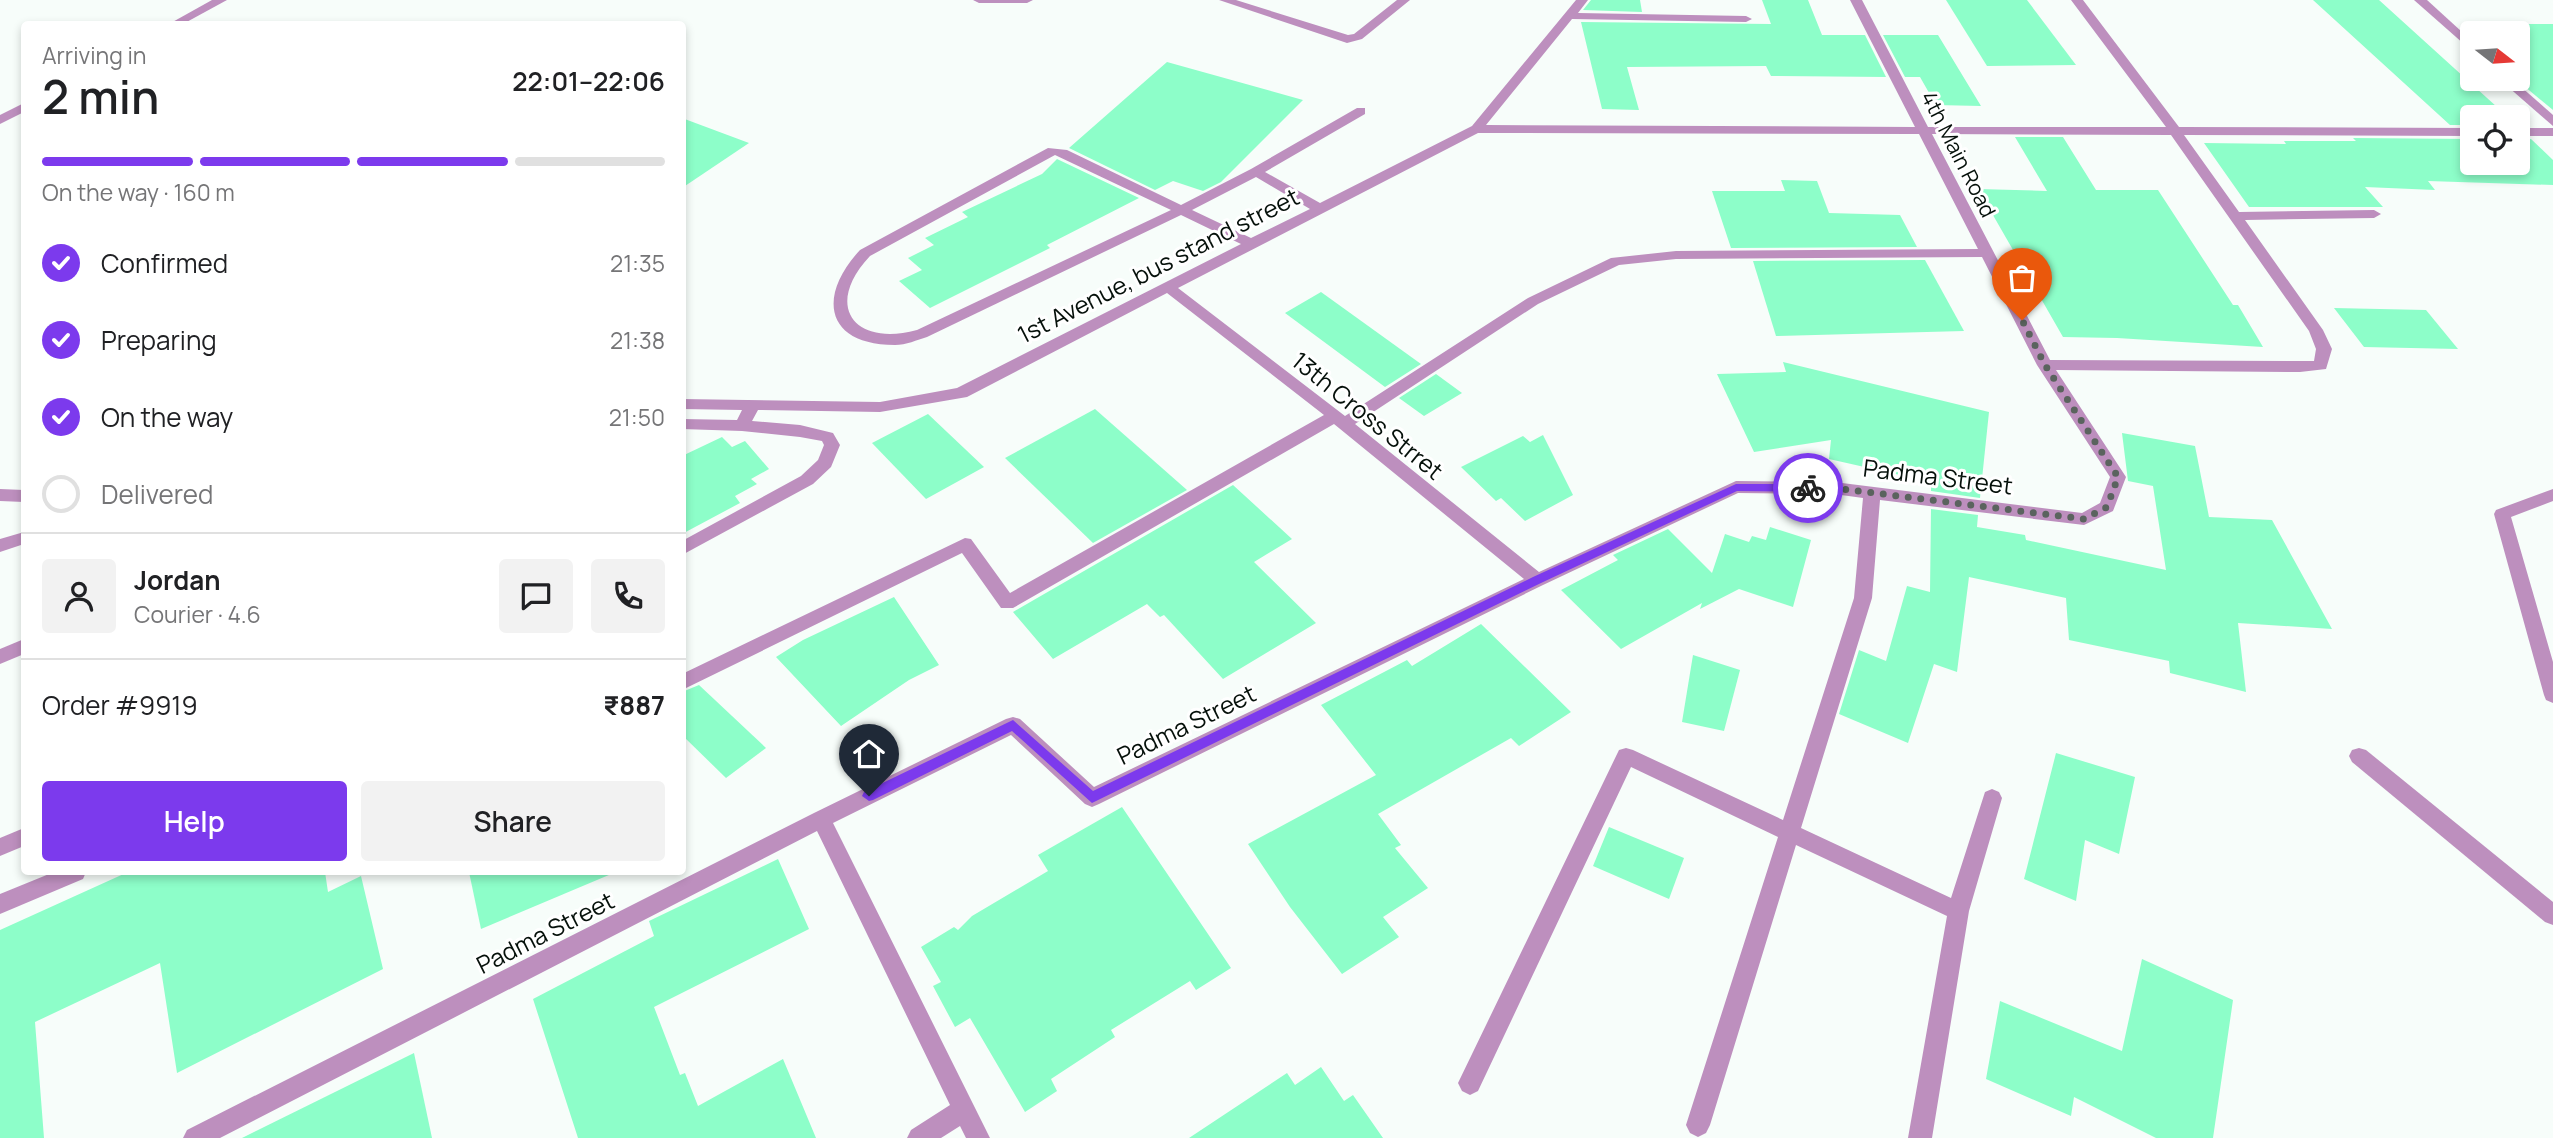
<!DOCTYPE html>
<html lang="en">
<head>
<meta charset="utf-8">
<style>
	:root { --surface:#fff; --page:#f2f2f2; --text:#202124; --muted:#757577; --line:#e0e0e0; --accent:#7c3aed }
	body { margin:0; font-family:Manrope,sans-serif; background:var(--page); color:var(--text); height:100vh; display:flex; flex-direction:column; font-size:26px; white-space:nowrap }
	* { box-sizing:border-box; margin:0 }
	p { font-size:23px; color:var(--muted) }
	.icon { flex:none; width:38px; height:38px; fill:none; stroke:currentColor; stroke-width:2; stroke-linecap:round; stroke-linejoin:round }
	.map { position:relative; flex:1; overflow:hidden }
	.side { position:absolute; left:21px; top:21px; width:665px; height:854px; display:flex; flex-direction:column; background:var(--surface); border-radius:7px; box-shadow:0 4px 10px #0003 }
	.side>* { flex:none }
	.needle { width:46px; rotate:107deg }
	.buttons { position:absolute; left:2460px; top:21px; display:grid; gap:14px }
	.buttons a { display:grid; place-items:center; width:70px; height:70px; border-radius:7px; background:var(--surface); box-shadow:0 4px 10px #0003; font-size:35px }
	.pin { position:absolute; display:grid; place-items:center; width:60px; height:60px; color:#fff; margin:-72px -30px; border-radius:50% 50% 50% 0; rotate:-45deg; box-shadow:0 0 7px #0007 }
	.pin .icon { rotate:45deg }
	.courier { position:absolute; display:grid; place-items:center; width:70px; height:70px; margin:-35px; border:5px solid #7c3aed; border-radius:50%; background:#fff; color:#222; box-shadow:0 2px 9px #0007 }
	.headline em { font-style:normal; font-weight:600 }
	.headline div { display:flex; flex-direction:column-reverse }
	.headline { display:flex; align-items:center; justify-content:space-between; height:119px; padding:0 21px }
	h1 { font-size:46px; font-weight:600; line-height:52px }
	.bar { display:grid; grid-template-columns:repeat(4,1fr); gap:10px 7px; align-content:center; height:84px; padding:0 21px }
	.bar i { height:9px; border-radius:5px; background:var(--line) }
	.bar .on { background:var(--accent) }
	.bar p { grid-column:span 4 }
	.line { display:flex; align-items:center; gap:18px; padding:0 21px; border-top:2px solid var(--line) }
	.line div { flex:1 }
	.round { display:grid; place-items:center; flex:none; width:74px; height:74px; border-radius:7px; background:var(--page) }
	ol { padding:0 21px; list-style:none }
	li { display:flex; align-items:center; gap:21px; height:77px }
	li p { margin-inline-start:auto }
	li .icon { padding:7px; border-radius:50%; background:var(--accent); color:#fff; stroke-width:4 }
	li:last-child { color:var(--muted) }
	li i { width:38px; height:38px; border:4px solid var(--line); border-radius:50% }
	.action { display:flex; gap:14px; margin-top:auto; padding:14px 21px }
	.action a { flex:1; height:80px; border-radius:7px; background:var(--accent); color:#fff; font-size:28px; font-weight:600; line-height:80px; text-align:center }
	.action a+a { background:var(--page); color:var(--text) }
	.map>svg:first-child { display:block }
</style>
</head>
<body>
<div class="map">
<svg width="2553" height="1138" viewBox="0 0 2553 1138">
	<rect width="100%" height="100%" fill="#f7fdfa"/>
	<g fill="#8dfec9">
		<path d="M1591,0h49l2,12 -59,-2z"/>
		<path d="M1762,0h46l14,35h43l21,42 -115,-1 -5,-10 -139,1 12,43 -37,-1 -21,-87 190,2z"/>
		<path d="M1946,0h81l49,65 -89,1z"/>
		<path d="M2313,0h66l129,117h-35v8h-23z"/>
		<path d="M2518,24h35v86l-35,-29z"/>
		<path d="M1883,35h55l43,71 -45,-1 -16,-28h-15z"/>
		<path d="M1167,62l136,38 -82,82 -18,9 -30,-10 -18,9 -86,-42z"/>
		<path d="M682,118l67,25 -67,45z"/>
		<path d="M2015,137h48l33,53h62l75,115h5l25,42 -146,-9 -54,-1 -85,-148 69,2z"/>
		<path d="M2353,138l120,1v24h45v-24h13l22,21v25l-125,-4 7,9 -70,-3 18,20h-134l-45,-64 82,1 -2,-3h72z"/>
		<path d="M1057,159l82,39 -92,47 3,3 -120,60 -31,-27 23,-11 -14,-12 26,-13 -9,-7 43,-21 -6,-5 80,-38z"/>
		<path d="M1781,180l36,1 12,32 71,2 17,32 -186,1 -19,-57h73z"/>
		<path d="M1925,260l39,71 -188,5 -23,-75z"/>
		<path d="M1321,292l100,72 -36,23 -100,-74z"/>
		<path d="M2334,308l92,2 32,39 -94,-2z"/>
		<path d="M1783,362l206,50 -9,86 -49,-7v-9l-102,-23 2,-19 -77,12 -37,-78 69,-2z"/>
		<path d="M1436,374l26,19 -38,23 -25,-18z"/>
		<path d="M1095,409l92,81 -94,53 -88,-85z"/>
		<path d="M928,414l56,53 -58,32 -54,-56z"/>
		<path d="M2122,433l73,13 14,71 63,3 60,109 -94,-6 8,69 -76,-19 -1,-12 -100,-21 -3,-42 -97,-21 -12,95 -23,-8 -26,79 -69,-29 20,-64 27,11 21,-75 23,6 1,-83 47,6 -1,12 48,8 1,5 140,30 -13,-84 -25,-5z"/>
		<path d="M1543,435l30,60 -48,26 -24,-23 -5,3 -35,-34 62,-31 7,6z"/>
		<path d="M722,437l10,10 13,-6 24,28 -18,10 6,5 -22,12 5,7 -58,31v-78z"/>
		<path d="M1233,485l59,54 -38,23 62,61 -93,56 -59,-64 -4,2 -13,-13 -94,55 -40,-47z"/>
		<path d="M1770,527l41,13 -18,67 -54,-18 -39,20 2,-6 -81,46 -60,-59 57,-30 -5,-5 55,-26 44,44 13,-39 24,8 3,-6 14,4z"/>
		<path d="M894,597l45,68 -30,15 -68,46 -65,-69 27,-17z"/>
		<path d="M1481,624l90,88 -52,34 -8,-8 -133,76 23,31 -6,3 33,40 -45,29 16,20 -57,37 -52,-67 -42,-63 128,-69 -55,-70 86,-45 5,6z"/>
		<path d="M1693,655l47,15 -16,61 -42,-9z"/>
		<path d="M699,685l67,63 -40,30 -44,-43v-43z"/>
		<path d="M2056,753l79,24 -16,77 -34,-14 -9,61 -52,-22z"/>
		<path d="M1122,807l109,161 -35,22 -6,-9 -79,49 4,7 -64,42 6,12 -32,21 -55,-94 -15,9 -22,-41 8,-4 -20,-35 33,-20 4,3 14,-14 76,-45 -10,-16z"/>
		<path d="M1609,827l75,31 -15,41 -76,-33z"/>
		<path d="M778,859l31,70 -155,78 26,68 5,-2 13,33 85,-47 33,79h-238l-45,-139 121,-63 -5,-15z"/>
		<path d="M128,872h197l3,20 33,-16 22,93 -206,104 -17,-110 -125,59 9,116h-44v-208z"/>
		<path d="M469,872h147l-135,57z"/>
		<path d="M2142,959l91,41 -20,138h-57l-82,-41 -3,19 -85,-37 14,-78 122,50z"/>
		<path d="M414,1053l18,85h-190z"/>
		<path d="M1321,1067l23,34 9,-6 30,43h-194l98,-65 8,12z"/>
	</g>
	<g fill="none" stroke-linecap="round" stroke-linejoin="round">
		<g fill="#bd8fbe" fill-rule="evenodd">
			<path d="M212,0h15l-44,24h-14z"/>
			<path d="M973,0h60l-6,3h-48z"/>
			<path d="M1219,0h17l112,35 6,-1 43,-34h13l-48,39 -15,4z"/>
			<path d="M1576,0h12l-10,13 168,3 6,3 -6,3 -174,-3 -86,106 429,2 -65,-127h12l66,127h238l-95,-127h12l96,127 294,1v8l-289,-1 55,77 135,-2 7,4 -7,4 -129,2 78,110 9,19 -6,20 -26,3 -244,-2 70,107 -13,34 -29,14 -204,-25 -8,98 -71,230 150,70 34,-106 7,-3 7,3 3,6 -33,113 -37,227h-24l39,-222 -151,-71 -86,280 -4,8 -8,4 -8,-4 -4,-8 92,-288 -147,-70 -153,324 -8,4 -8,-4 -4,-8 161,-333 7,-2 7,2 150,70 71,-222 9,-100 -29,-4 -96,-1 -195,92 -444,219 -7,3 -7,-3 -74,-69 -178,88 157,315h-24l-6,-12 -19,12h-34l4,-8 39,-25 -133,-274 -597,307h-37l4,-8 627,-317 192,-94 7,-2 7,2 74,68 430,-208 -190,-155 -321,184h-12l-39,-55 -280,137v-16l283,-136 6,1 39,54 314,-178 -157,-122 -200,104 -87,15 -122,-2 -6,11 48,4 33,8 7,12 -9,22 -18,17 -131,71v-14l119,-65 17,-16 6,-15 -2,-4 -22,-4 -58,-6 -60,-2v-10l55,1 5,-10 -60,-1v-10l198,3 77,-14 284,-144 -60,-29 -254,122c-10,3 -21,8 -32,8 -70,0 -78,-49 -35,-95l188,-102 19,2 114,55 70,-36 106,-61h8v6l-100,58 55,31 152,-77zM1478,133l441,1 59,115 -302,2 -65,7 -83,40 -183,118 -167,-128zM1932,134l239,1 138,196 7,18 -2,12 -264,-1zM1055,155l116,55 -254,120c-63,17 -94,-24 -47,-74zM1256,177l54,32 -59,29 -59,-28zM1982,257l55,108 73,112 -10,26 -18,10 -248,-31 -98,-1 -197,91 -184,-148 183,-120 81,-39 57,-6z"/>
			<path d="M2414,0h13l46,42v10z"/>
			<path d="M2499,79h13l41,36v11z"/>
			<path d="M24,103v9l-24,12v-9z"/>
			<rect x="2518" y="128" width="35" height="8"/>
			<path d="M0,489l24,1v12l-24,-1z"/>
			<path d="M2553,489v12l-42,16 42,145v41l-7,-3 -2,-5 -50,-181 2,-4z"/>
			<path d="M24,532v12l-24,8v-13z"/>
			<path d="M24,639v15l-24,10v-15z"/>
			<path d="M2359,748l7,2 187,152v23l-8,-3 -193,-160 -3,-6 3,-6z"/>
			<path d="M24,828v18l-24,10v-18z"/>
			<path d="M54,872h32l-3,7 -83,35v-20z"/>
		</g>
	</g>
	<path fill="#7c3aed" d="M1736,484h72l5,4 -5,4 -71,-1 -196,92 -449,220 -80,-72 -139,69 -4,1 -7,-5 2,-4 149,-72 80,71 440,-214z"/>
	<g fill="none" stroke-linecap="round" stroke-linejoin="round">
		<path stroke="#5a635e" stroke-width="7" stroke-dasharray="0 12.6" d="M1808,488h26l250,31 23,-12 11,-30 -73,-112 -23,-45"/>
	</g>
	<g text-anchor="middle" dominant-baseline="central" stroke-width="6" stroke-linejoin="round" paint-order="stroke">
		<g font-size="21" fill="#05100a" stroke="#fff">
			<text transform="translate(1959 154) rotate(63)">4th Main Road</text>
		</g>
		<g font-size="24" fill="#05100a" stroke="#fff">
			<text transform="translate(1158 265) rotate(-27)">1st Avenue, bus stand street</text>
			<text transform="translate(1368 415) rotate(39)">13th Cross Strret</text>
			<text transform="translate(1938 476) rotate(7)">Padma Street</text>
			<text transform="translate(1186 724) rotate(-26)">Padma Street</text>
			<text transform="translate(545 932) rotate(-27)">Padma Street</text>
		</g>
	</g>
</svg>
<div class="buttons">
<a><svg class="needle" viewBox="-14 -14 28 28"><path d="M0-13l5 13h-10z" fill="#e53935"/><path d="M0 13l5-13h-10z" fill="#757577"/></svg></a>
<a><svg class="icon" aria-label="locate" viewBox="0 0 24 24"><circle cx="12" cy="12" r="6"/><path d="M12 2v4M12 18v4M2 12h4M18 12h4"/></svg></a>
</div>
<div class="pin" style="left:2022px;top:320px;background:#ea580c"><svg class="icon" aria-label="bag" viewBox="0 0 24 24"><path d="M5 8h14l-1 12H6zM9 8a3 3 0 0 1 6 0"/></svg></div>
<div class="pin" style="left:869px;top:796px;background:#1f2937"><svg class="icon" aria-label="home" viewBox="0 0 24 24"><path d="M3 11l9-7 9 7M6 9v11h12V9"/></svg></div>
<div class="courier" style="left:1808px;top:488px"><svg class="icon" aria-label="bike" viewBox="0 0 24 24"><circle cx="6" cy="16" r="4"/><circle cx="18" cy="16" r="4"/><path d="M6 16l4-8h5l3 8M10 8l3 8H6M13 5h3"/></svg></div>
<section class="side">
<div class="headline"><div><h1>2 min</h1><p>Arriving in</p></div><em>22:01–22:06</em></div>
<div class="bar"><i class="on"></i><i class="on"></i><i class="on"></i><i></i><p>On the way · 160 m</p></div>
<ol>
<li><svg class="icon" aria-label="check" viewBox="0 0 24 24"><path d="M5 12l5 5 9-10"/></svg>Confirmed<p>21:35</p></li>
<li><svg class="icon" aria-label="check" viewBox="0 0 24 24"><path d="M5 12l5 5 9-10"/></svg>Preparing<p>21:38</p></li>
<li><svg class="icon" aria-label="check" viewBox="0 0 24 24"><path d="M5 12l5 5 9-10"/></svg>On the way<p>21:50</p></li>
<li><i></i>Delivered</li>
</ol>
<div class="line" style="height:126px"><a class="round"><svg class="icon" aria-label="person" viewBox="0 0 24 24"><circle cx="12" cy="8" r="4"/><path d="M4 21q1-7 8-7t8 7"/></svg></a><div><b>Jordan</b><p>Courier · 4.6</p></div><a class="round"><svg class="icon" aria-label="chat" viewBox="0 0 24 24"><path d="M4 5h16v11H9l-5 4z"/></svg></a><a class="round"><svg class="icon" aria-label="phone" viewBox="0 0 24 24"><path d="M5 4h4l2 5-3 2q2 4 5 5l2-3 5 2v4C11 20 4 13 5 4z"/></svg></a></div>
<div class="line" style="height:91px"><div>Order #9919</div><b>₹887</b></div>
<div class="action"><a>Help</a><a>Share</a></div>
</section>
</div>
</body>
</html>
